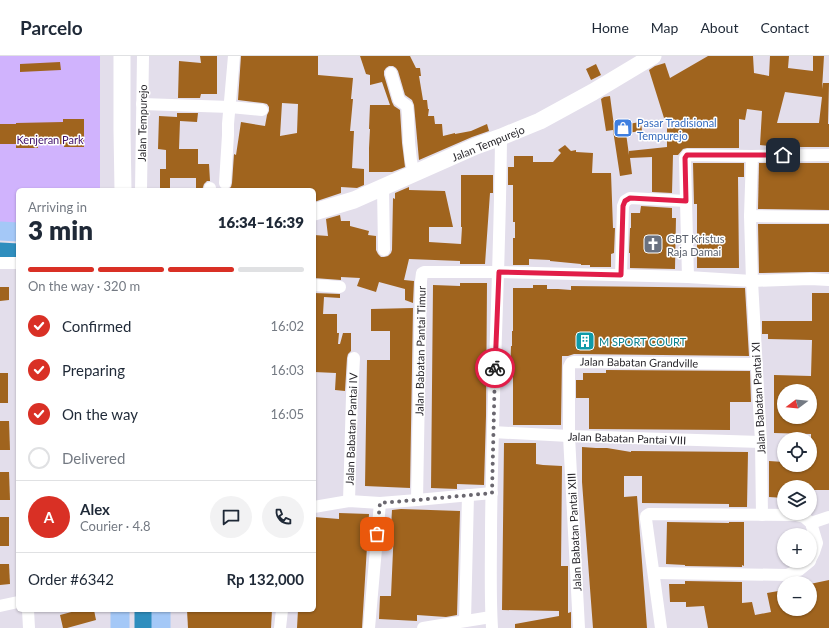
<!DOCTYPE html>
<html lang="en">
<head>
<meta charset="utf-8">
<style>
	:root { --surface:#fff; --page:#f2f2f3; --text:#1f2937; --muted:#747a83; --line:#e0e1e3; --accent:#d93025 }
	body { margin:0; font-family:Lato,sans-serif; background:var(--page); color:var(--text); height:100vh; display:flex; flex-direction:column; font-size:15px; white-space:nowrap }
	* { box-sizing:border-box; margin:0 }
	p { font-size:13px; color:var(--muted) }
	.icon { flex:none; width:22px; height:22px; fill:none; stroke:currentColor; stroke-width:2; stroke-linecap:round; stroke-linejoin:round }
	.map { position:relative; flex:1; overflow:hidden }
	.sheet { position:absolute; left:16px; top:132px; width:300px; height:424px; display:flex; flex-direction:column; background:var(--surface); border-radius:6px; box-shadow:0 1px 3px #0004 }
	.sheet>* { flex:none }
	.needle { width:26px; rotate:254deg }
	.controls { position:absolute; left:777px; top:328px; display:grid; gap:8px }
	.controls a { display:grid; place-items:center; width:40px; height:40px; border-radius:50%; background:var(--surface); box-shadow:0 1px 3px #0004; font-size:20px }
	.pin { position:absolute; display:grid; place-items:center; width:34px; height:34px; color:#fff; margin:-17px; border-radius:8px; box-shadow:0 2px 6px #0006 }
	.courier { position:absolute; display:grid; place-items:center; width:40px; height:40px; margin:-20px; border:3px solid #e11d48; border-radius:50%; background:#fff; color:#222; box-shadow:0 1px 5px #0007 }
	.head em { font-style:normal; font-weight:800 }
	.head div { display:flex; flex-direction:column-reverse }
	.head { display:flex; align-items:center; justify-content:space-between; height:68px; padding:0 12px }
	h1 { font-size:26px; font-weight:800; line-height:30px }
	.bar { display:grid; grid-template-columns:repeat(4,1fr); gap:6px 4px; align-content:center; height:48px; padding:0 12px }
	.bar i { height:5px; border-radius:3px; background:var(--line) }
	.bar .current { background:var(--accent) }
	.bar p { grid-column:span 4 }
	.line { display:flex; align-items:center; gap:10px; padding:0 12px; border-top:1px solid var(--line) }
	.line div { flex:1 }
	.round { display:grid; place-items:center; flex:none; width:42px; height:42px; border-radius:21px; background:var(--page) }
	ol { padding:0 12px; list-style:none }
	li { display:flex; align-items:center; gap:12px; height:44px }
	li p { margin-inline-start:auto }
	li .icon { padding:4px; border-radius:50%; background:var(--accent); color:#fff; stroke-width:4 }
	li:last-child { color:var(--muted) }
	li i { width:22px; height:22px; border:2px solid var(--line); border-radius:50% }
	header { display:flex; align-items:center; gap:24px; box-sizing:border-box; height:56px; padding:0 20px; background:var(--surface); border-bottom:1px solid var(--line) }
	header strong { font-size:19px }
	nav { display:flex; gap:22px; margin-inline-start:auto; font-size:14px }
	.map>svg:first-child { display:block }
</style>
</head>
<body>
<header>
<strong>Parcelo</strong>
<nav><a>Home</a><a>Map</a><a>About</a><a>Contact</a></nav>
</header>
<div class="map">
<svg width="829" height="572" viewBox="0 0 829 572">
	<rect width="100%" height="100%" fill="#e3deeb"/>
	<path fill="#d0b3fd" d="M0,0h100v134h-82v44h-18z"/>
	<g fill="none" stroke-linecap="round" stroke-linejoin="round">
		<g stroke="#2f8ebe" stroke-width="19">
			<path d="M0,196l18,1"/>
			<path d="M144,554v18"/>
		</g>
	</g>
	<g fill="#a0641e" fill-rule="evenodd">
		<path d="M200,0h17v38h-16l-1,4h-22l1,-37 22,2z"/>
		<path d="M241,0h77v19l35,3 -2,21h2l-3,32h4l-2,37 12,1v16l-7,3 -16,-1v6l-27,9v-12h-87l4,-3 1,-4 2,-29 2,1 5,-33 24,4 2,-11 2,-4v-4l-2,-3 -4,-1 -25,-3zM282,47l16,1 -1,29 -17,3z"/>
		<path d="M360,0h50l6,12h4l1,8h-2l4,24h4l1,9h1l-1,7h6l1,8h7l1,12 12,-3v1l16,-3 16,-7 2,7 -17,6 -53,23 -5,-55 -2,-5 -7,-5 -7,-24 -2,-3 -3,-2h-4l-3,2 -2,3v4l8,27 2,4 6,4 2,33 3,24 -13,5h-23v-24l1,-19h-1l1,-24h20l-8,-23 -12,3v-10l-4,-1z"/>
		<path d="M708,0h45l1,17 15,3 1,-20h19l-1,12 25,3v-15h11l-2,33 1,-6h6l-1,41h1v23h-48l-21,-2 2,-34 -15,-2 -2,11 -6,-1v29h-52l-4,1 -5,6h-5l-1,38 -20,-1v-35l-22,1 2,16 -12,2 -7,-46 -7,1 -5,-32 3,-2 6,-1 4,30 27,-4 1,9 -16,2 3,22v-4l38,-4v-30l-3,1 -15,-48 6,-4 10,-3 5,15zM785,36l37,5 -3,26h-42z"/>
		<path d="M60,6l1,8 -41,2v-8z"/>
		<path d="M596,8l5,11 -10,5 -5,-11z"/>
		<path d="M177,57h21l-1,9 -17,-1 -1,28h19v15h11l1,17h-3l-3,3 -2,6h-6v-12h-26v10h-2v2h-8v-21h6v-19l-8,-1 1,-33 18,1z"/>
		<path d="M63,63h21v28h-20v-3l-26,1v3h-22v-4h-16v-20h16v-1l47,-1z"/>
		<path d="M565,89l6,6 5,-1v2l17,1 -1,20h19l2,55h2l-1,25 -3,1v13h-21v-2h-9v-1l-31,-3v-1l-21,-1v6h-16v-27h2v-16h-2v-37h-5v-18h6v-11h19v6h20l8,-9 -3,-3z"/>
		<path d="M693,107h51v14h-6l1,91h-42v-64h-3z"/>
		<path d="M759,107h70v47l-71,-1z"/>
		<path d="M461,119h32v18h-3l-5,71h-25v-3l-51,-2 -5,21 10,1 -1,22 -8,-3v-11l-26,-7 -3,10 -19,-6 3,-8 -19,-1v3l-27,-2v-43l14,1 -2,-17 14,-4 1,6h9v5l19,5 -1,4 8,1v14l2,4 3,3h3l4,-1 3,-3 1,-3 1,-52 2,1v-6l14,-6v3l36,1 8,36h-24v15l32,2 1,-17h-1z"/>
		<path d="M641,150l31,2v10h4l-1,51 -45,-1v-15h-1l1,-25h1v-15h9z"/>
		<path d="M758,168h71v48h-19l-51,1z"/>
		<path d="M460,227h27l-1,133 -2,69 -27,-1v5l-26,-1 2,-203 27,1z"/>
		<path d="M533,229h14v4h11l13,1v-4l174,2 4,68 -175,-2 -6,2h-6l-1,69h-48v-48h-3l1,-31h1v-15h1v-43h20z"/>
		<path d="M0,231h9v13l-9,1z"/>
		<path d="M314,237l26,1v4l-16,-1 -1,17h14v19h2l-1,11h2l3,-11h8v18l-3,3 -1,4 -2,33 -10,-1 1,-17 -22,-1z"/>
		<path d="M812,237h17v197h-18v-3h-27v11l-15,-1v-36l15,1v3h27v-31l-37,-1v-58l37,1 1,-36 -44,-1v-5h-6v-13h50zM784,335h27v26h-27z"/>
		<path d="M413,252l-3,180 -45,-2 2,-126h23v-29h-19v-22z"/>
		<path d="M606,314l144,1 1,31h-21v28l-141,-1v-31h-13v-18h7v-7h23z"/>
		<rect x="0" y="317" width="8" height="30"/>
		<path d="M0,365h9l1,29h-10z"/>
		<path d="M504,387h32v21l7,1 19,1 -1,100h7v47l3,-1v16h-56v-4l44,-8v-5l-57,-1z"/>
		<path d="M582,391l14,1h11l24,4v-1l117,1 -1,55h-18v-3l-87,-1v-27h-18v21l13,-1 10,132h-54l-11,-146z"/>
		<path d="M0,416h9l1,28h-10z"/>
		<path d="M401,453l59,2 -3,104 -11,2 -29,-2v6l-38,-2 1,-23h11l3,-68h-3l1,-18z"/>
		<path d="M339,457l30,1 -7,114h-65l1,-18h16v-93l25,2z"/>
		<rect x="0" y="461" width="9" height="29"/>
		<path d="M667,466l62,1v-1h15v44l-2,-1v2l-57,-1v-1l-19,-1z"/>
		<path d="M0,508h9l1,20 -10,1z"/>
		<path d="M829,524v48h-121l-4,-22 -18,1v-5h-16l-1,-18h16v-3l57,1v21l10,-1 3,13 16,-3 -4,-19 17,-3v19h26v-25z"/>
		<path d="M79,554h15l2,10 -29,8h-4l-3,-13z"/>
		<path d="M187,554h85l-1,18h-83z"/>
	</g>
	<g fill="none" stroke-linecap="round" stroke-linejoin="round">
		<g stroke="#fff" stroke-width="12">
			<path d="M391,17l8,27 8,6 1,9 1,27 2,19 3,12"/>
			<path d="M142,48l88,3 32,3"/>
			<path d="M752,100l-2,60 2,65 9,161 1,73"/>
			<path d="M225,127l3,-48v-11l6,-68"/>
			<path d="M383,131l1,63"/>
			<path d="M210,132v2"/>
			<path d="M141,134l2,-134"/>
			<path d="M686,145l-1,-43 2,-3 65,1 77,-1"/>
			<path d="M750,160l79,1"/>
			<path d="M0,207h18"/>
			<path d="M621,219l2,-69 2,-5 5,-3 56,3 2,76"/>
			<path d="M314,229l26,2"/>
			<path d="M493,376l76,4 192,6"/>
			<path d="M417,444l4,-219 1,-8 2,-1h75l189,5 64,4 58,-2 19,1"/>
			<path d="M349,445l3,-105 2,-38"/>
			<path d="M314,451l35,-6 31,2 37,-3 75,-7"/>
			<path d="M811,467l18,-6"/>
			<path d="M654,517l133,2 12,-5 11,-9"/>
			<path d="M0,550l18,-4"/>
			<path d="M28,554l1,18"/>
			<path d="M465,565l3,-126"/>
			<path d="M280,572l2,-18"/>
			<path d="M369,572l11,-125"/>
			<path d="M423,572l68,-11"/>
			<path d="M492,572c-2,-32 -1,-65 -1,-97 1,-131 9,-262 10,-394"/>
			<path d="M579,572l-10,-192v-69l2,-4 3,-1 183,2"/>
			<path d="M661,572l-15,-109v-3l3,-2 147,1 8,2 7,6 6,20 -3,9 -4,8"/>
		</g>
		<g stroke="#fff" stroke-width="17">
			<path d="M122,0v74l1,60"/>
			<path d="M314,156l40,-12 122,-54 25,-9 39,-16 53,-29 60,-36"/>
		</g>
		<g stroke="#a4c8f7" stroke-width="19">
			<path d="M0,175l18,1"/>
			<path d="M120,554v18"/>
			<path d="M161,554v18"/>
		</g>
	</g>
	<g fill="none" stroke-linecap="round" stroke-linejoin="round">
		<path stroke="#6a676f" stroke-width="4" stroke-dasharray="0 7.2" d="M377,478l3,-31 37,-3 75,-7 3,-125"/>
		<path stroke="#e11d48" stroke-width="5" d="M495,312l4,-96 122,3 2,-69 2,-5 5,-3 56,3 -1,-43 2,-3h96"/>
	</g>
	<defs>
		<g id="shop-square" transform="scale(1)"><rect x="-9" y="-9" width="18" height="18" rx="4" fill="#3f7fe0" stroke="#fff"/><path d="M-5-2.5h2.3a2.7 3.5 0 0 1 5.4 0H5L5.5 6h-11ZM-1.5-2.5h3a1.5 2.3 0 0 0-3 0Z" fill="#fff"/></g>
		<g id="church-square" transform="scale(1)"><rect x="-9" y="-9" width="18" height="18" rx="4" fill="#6b7280" stroke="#fff"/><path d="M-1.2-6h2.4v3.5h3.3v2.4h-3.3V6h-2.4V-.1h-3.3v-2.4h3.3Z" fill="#fff"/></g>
		<g id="building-square" transform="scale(1)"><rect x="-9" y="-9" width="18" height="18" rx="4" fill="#0f9aa8" stroke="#fff"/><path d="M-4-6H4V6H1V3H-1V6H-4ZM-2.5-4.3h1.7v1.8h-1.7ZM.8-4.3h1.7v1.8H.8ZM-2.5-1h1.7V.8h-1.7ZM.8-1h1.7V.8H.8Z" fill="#fff"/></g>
	</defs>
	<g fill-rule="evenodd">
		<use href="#shop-square" x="623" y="72"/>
		<use href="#church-square" x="653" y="188"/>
		<use href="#building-square" x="585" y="285"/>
	</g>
	<g text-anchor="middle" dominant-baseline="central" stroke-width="3" stroke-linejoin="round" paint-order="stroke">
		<g font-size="11" fill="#366cbe" stroke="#fff" text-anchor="start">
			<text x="637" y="66">Pasar Tradisional<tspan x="637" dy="13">Tempurejo</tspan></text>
		</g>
		<g font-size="11" fill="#29272c" stroke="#fff">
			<text transform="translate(142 67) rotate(-89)">Jalan Tempurejo</text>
			<text transform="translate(488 87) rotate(-22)">Jalan Tempurejo</text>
			<text transform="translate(420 295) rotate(-89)">Jalan Babatan Pantai Timur</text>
			<text transform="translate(639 306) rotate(1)">Jalan Babatan Grandville</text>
			<text transform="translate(758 342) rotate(-93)">Jalan Babatan Pantai XI</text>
			<text transform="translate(351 373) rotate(-88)">Jalan Babatan Pantai IV</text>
			<text transform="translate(627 382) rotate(2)">Jalan Babatan Pantai VIII</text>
			<text transform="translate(574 476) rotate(-93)">Jalan Babatan Pantai XIII</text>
		</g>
		<g font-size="11" fill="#3f106a" stroke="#fff">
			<text x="50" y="83">Kenjeran Park</text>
		</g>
		<g font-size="11" fill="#5b616d" stroke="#fff" text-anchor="start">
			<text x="667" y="182">GBT Kristus<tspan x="667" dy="13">Raja Damai</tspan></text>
		</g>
		<g font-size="11" fill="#0d838f" stroke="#fff" text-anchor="start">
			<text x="599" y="285">M SPORT COURT</text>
		</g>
	</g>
</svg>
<div class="controls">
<a><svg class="needle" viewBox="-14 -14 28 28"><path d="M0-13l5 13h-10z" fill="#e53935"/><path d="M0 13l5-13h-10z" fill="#747a83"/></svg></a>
<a><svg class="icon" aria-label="locate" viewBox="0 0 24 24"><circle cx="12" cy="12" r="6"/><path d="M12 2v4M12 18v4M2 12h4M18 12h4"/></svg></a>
<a><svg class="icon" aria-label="layers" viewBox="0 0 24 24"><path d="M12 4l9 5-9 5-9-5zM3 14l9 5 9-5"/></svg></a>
<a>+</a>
<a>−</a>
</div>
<div class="pin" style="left:377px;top:478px;background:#ea580c"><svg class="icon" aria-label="bag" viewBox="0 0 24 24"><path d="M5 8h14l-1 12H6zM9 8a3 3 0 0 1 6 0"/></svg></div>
<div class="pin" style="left:783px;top:99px;background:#1f2937"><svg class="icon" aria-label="home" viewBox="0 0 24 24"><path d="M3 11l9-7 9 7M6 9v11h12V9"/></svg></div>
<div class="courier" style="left:495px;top:312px"><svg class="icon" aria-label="bike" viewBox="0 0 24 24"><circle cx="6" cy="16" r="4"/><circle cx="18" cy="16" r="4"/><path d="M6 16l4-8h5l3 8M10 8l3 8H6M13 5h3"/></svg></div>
<section class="sheet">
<div class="head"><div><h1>3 min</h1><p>Arriving in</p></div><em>16:34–16:39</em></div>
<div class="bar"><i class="current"></i><i class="current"></i><i class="current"></i><i></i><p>On the way · 320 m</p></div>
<ol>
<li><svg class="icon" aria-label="check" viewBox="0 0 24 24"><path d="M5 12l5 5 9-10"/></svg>Confirmed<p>16:02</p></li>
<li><svg class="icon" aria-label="check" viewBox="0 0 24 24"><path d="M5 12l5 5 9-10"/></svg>Preparing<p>16:03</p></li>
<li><svg class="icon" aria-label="check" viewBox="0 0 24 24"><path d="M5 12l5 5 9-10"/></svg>On the way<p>16:05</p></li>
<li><i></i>Delivered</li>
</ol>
<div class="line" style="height:72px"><b class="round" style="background:var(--accent);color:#fff">A</b><div><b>Alex</b><p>Courier · 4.8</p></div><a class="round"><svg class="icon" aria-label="chat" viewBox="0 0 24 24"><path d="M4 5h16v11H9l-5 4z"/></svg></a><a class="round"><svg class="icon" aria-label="phone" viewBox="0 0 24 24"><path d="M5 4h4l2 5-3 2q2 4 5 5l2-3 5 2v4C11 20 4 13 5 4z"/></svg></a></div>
<div class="line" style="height:52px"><div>Order #6342</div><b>Rp 132,000</b></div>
</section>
</div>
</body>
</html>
